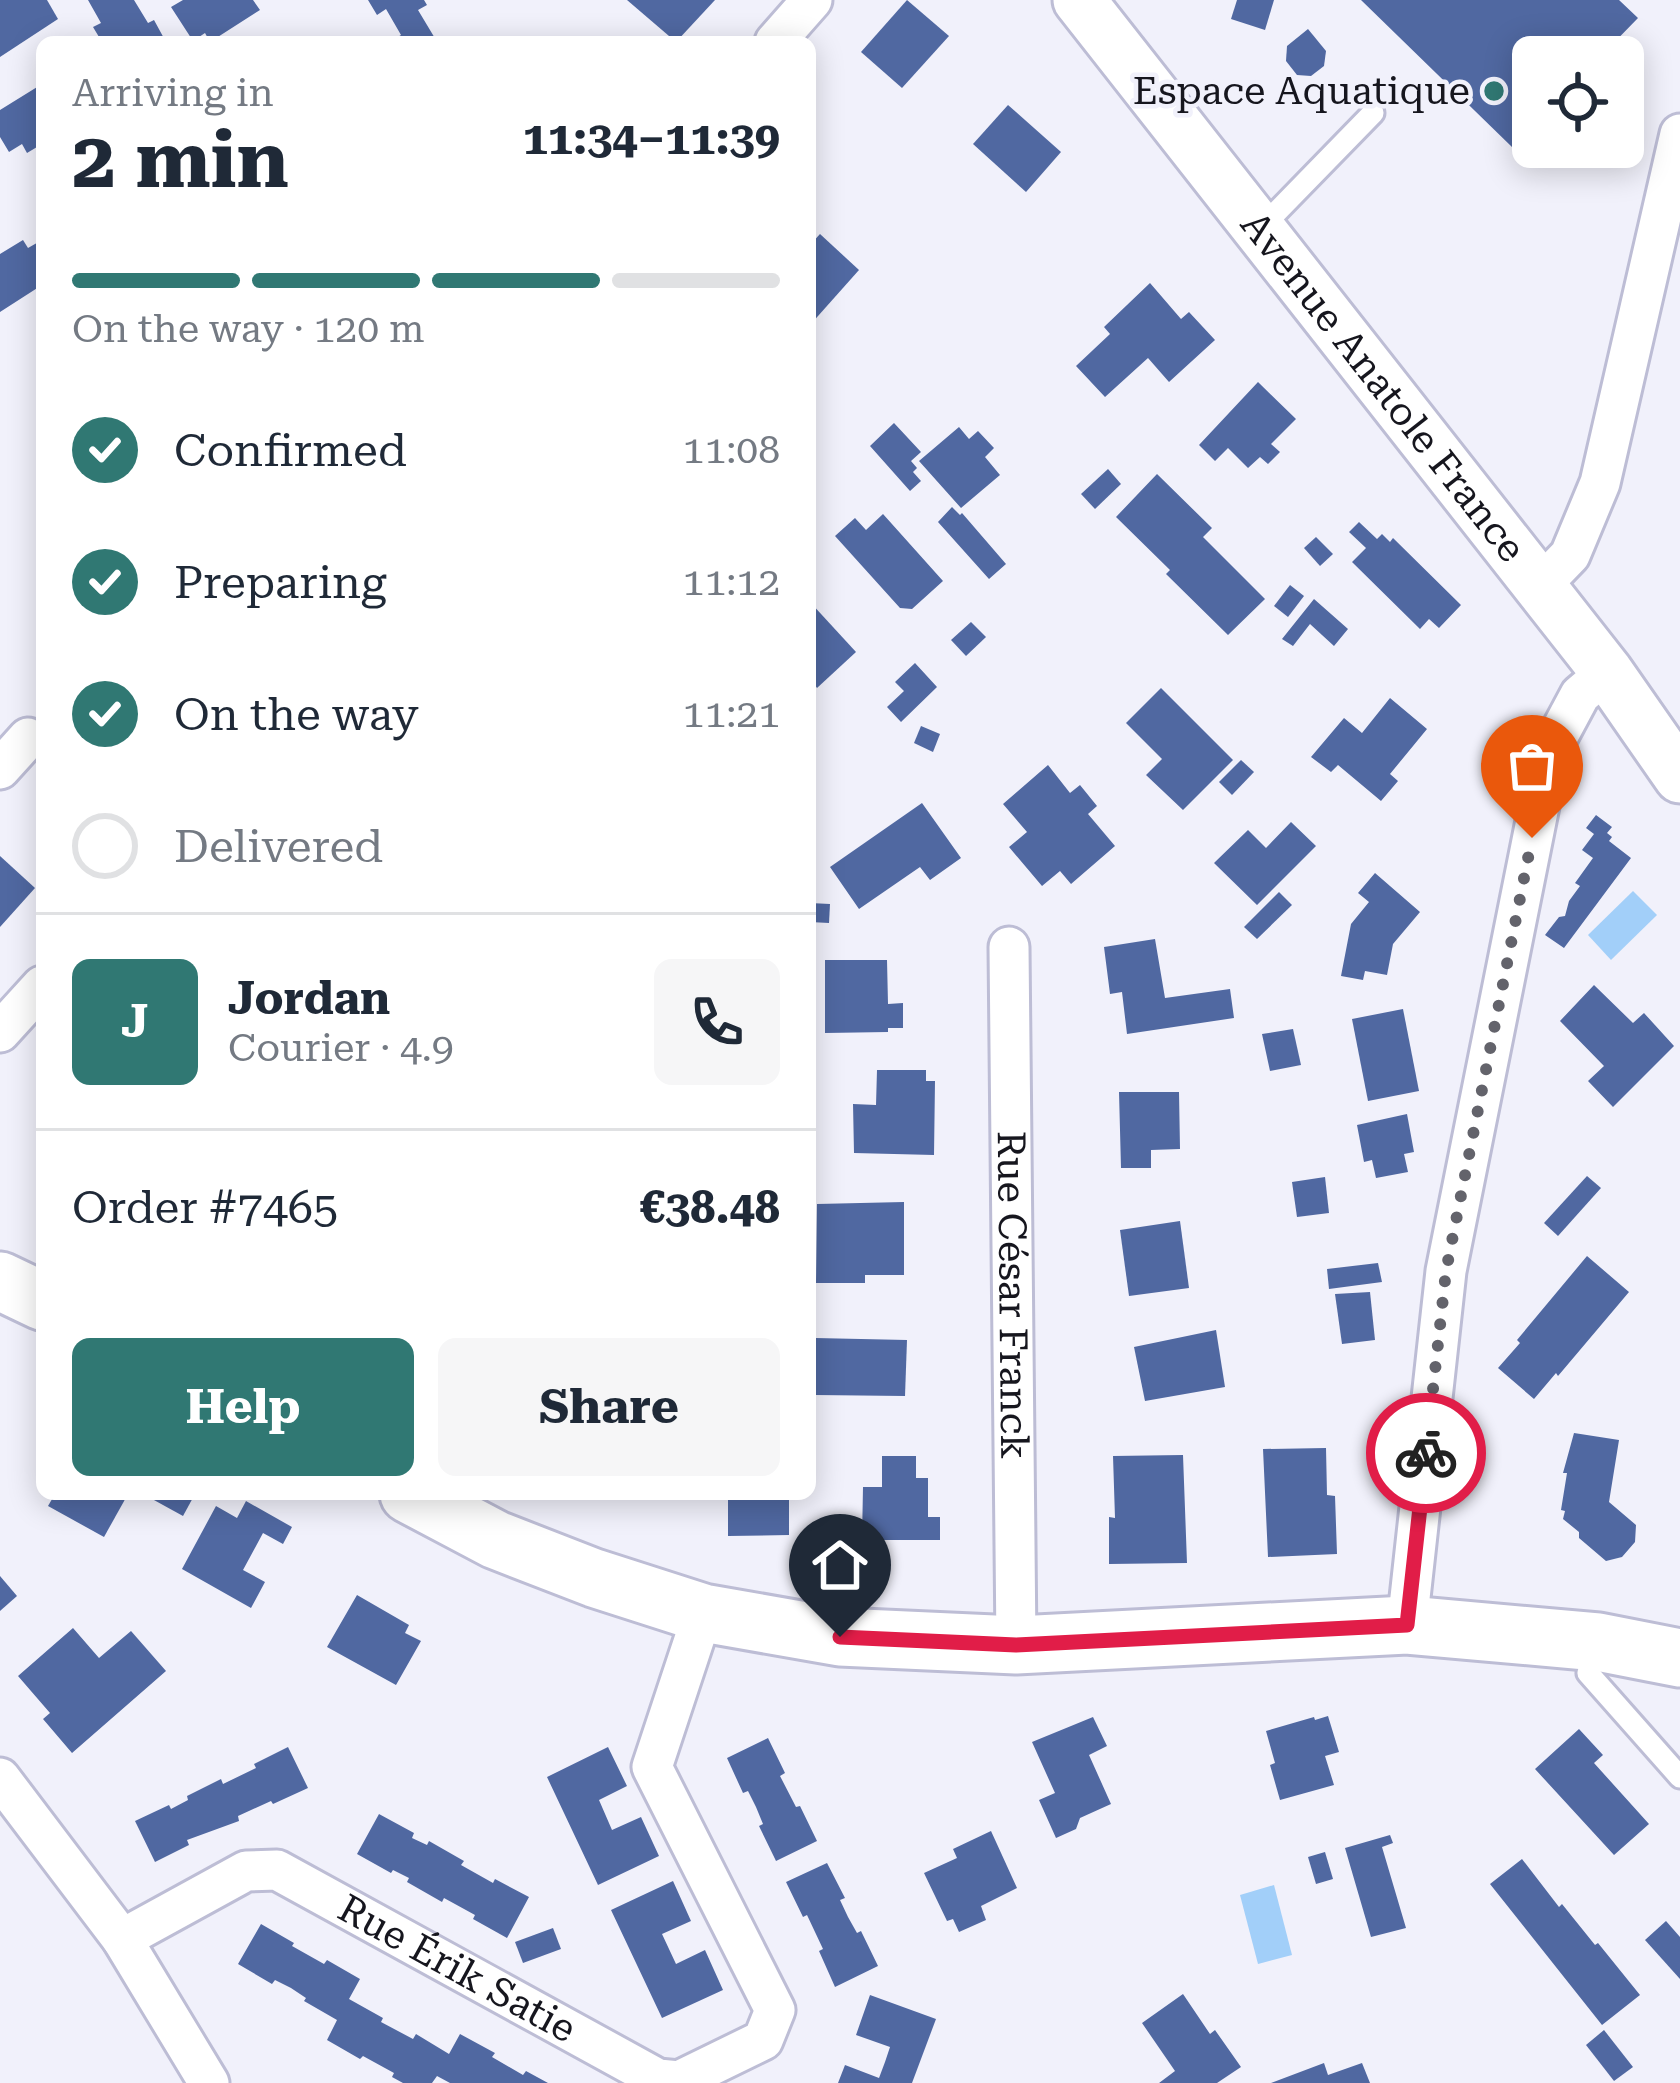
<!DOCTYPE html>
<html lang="en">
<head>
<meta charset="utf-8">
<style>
	:root { --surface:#fff; --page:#f6f6f7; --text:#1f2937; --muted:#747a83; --line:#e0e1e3; --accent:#307873 }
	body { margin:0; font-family:"Roboto Serif",serif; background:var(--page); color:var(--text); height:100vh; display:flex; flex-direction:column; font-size:45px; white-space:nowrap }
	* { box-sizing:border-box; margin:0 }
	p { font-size:39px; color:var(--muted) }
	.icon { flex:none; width:66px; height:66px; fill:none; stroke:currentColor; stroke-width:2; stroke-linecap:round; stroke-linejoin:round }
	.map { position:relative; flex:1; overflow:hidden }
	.sheet { position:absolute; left:36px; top:36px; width:780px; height:1464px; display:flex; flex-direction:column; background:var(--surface); border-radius:18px; box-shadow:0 6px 30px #0003 }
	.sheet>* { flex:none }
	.controls { position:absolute; left:1512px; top:36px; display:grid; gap:24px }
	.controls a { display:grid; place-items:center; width:132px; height:132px; border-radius:18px; background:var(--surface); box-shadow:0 6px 30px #0003; font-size:60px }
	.pin { position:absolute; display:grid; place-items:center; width:102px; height:102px; color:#fff; margin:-123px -51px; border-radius:50% 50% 50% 0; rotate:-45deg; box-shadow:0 0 12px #0007 }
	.pin .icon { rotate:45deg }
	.courier { position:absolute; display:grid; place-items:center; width:120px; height:120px; margin:-60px; border:9px solid #e11d48; border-radius:50%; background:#fff; color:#222; box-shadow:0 3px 15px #0007 }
	.summary em { font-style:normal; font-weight:700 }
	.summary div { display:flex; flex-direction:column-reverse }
	.summary { display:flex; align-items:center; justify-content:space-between; height:204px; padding:0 36px }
	h1 { font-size:78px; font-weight:700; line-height:90px }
	.bar { display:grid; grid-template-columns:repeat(4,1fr); gap:18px 12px; align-content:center; height:144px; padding:0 36px }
	.bar i { height:15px; border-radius:9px; background:var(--line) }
	.bar .current { background:var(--accent) }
	.bar p { grid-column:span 4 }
	.line { display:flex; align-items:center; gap:30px; padding:0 36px; border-top:3px solid var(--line) }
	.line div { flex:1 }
	.round { display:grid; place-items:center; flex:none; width:126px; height:126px; border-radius:18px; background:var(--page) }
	ol { padding:0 36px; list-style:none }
	li { display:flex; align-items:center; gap:36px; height:132px }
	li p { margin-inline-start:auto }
	li .icon { padding:12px; border-radius:50%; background:var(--accent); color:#fff; stroke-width:4 }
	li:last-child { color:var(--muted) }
	li i { width:66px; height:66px; border:6px solid var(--line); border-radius:50% }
	.primary-button { display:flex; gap:24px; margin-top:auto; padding:24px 36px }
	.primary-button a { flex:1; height:138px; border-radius:18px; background:var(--accent); color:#fff; font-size:48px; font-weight:700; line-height:138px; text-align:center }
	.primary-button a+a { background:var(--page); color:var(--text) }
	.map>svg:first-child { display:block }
</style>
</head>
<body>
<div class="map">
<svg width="1680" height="2083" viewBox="0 0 1680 2083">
	<rect width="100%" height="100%" fill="#f1f1fb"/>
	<g fill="#a2cff9">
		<path d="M1633,891l24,24 -46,45 -23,-25z"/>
		<path d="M1274,1885l18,70 -34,9 -18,-69z"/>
	</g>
	<g fill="#5068a1">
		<path d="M0,0h47l11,19 -58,38z"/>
		<path d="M88,0h46l14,23 6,-3 12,22h-64l-9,-15 8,-4z"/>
		<path d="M183,0h70l7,10 -50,32 -5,-9 -12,8 -22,-34z"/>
		<path d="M368,0h56l3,5 -9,5 18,30 -47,2 12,-7 -15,-26 -9,6z"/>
		<path d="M627,0h88l-39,42z"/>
		<path d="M907,0l42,36 -47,52 -41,-36z"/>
		<path d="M1237,0h37l-9,30 -34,-11z"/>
		<path d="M1361,0h258l19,18 -38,39h-67v69l-21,21z"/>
		<path d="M1308,29l18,22 -2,15 -13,10 -14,-1 -11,-14 1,-15z"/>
		<path d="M42,84v60l-15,9 -5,-9 -13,8 -9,-15v-27z"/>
		<path d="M1008,105l53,47 -35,40 -53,-48z"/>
		<path d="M820,234l39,36 -49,55v-80z"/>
		<path d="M23,240l5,8 14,-8v45l-42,27v-58z"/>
		<path d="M1150,283l31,36 8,-7 26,28 -46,42 -21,-24 -43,39 -29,-31 34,-32 -6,-7z"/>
		<path d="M1258,382l38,37 -25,25 9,8 -12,12 -8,-7 -12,11 -20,-20 -13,13 -16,-16z"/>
		<path d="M894,423l27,29 -10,9 6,7 -4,4 8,9 -11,10 -40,-45z"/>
		<path d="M959,427l10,12 9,-8 16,17 -9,9 15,18 -39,33 -42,-47z"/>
		<path d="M1108,469l13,15 -26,25 -14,-15z"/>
		<path d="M1157,474l55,54 -9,9 62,62 -37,36 -62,-61 4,-4 -54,-53z"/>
		<path d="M952,507l8,8 2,-2 44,51 -17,15 -51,-57z"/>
		<path d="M883,514l60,67 -31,28 -12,-1 -65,-72 20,-18 11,12z"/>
		<path d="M1359,522l18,17 5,-5 8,8 3,-4 68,67 -22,23 -10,-9 -9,10 -68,-67 14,-14 -17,-16z"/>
		<path d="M1316,537l17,17 -13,12 -16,-18z"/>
		<path d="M1290,585l14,11 -16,21 -14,-11z"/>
		<path d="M1314,599l34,30 -14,17 -24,-22 -17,22 -11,-7z"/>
		<path d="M810,602l46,50 -39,36 -7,-9z"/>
		<path d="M971,622l15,15 -20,19 -15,-16z"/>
		<path d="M915,663l22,24 -36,35 -14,-15 17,-16 -9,-9z"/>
		<path d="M1161,688l72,72 -50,50 -37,-35 16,-16 -36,-36z"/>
		<path d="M1390,698l37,31 -37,45 8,7 -17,20 -43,-36 -7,7 -20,-15 33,-39 18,15z"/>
		<path d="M921,726l19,8 -7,18 -19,-9z"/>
		<path d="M1241,760l13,12 -22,23 -13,-13z"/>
		<path d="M1048,765l22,28 10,-8 17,21 -9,8 27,32 -44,38 -11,-13 -18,15 -33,-39 18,-15 -24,-28z"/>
		<path d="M922,803l39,55 -31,22 -10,-13 -61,42 -29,-42z"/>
		<path d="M1596,815l16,12 -5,6 5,4 -3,4 22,17 -67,90 -19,-13 14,-18 6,-1 4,-15 11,-15 -5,-3 18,-25 -11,-8 12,-16 -8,-6z"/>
		<path d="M1291,822l25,24 -59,59 -43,-42 34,-33 18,18z"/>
		<path d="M0,856l35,32 -35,39z"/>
		<path d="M1375,873l45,39 -27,32 -6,31 -22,-4 -2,9 -22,-4 10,-52 18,-22 -11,-9z"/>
		<path d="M1279,892l13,13 -35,34 -13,-12z"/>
		<path d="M810,903l20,1 -1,19 -19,-1z"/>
		<path d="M1155,939l10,59 65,-9 4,29 -107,16 -5,-42 -12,2 -6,-47z"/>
		<path d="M825,960h62l1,44 15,-1v25h-15v4l-63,1z"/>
		<path d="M1594,985l39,38 11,-10 30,33 -61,61 -25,-26 16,-15 -44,-45z"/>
		<path d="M1403,1009l16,82 -51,10 -16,-82z"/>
		<path d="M1293,1029l8,36 -31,6 -8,-37z"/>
		<path d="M877,1070h49v11h9l-1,74 -80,-2 -1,-49 23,1z"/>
		<path d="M1119,1092h60l1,57 -29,1v18h-30z"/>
		<path d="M1407,1114l7,38 -10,2 4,18 -32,6 -4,-18 -8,2 -7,-37z"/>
		<path d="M1587,1176l14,12 -43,48 -14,-13z"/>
		<path d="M1325,1177l4,36 -32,4 -5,-35z"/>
		<path d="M904,1202v73h-39v8h-49l1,-79z"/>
		<path d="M1180,1221l9,67 -60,8 -9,-66z"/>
		<path d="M1587,1256l42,36 -71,84 -2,-3 -22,26 -36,-31 22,-25 -3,-3z"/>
		<path d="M1378,1263l4,19 -53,7 -2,-20z"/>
		<path d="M1370,1292l5,48 -33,4 -7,-50z"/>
		<path d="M1216,1330l9,57 -80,14 -11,-54z"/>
		<path d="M815,1338l92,2 -2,56 -90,-1z"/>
		<path d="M1574,1433l45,7 -10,62 27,23 -1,17 -13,15 -16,4 -27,-23v-6l-16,-13 2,-8 -4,-1 6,-37h-4z"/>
		<path d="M1326,1448l1,47 8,1 2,58 -69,3 -5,-108z"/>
		<path d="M1183,1455l4,108 -78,1v-47l6,1 -2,-62z"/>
		<path d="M882,1456h34v22h12v39h12v23h-78l1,-53h19z"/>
		<path d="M55,1494h73l-24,43 -56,-31z"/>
		<path d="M143,1494h52l-12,22z"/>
		<path d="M728,1494h61v41l-61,1z"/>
		<path d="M246,1501l46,26 -9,17 -20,-11 -20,37 22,12 -14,26 -69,-39 34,-63 21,12z"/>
		<path d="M0,1576l17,20 -17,15z"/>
		<path d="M357,1595l52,30 -4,8 16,8 -25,44 -69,-38z"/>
		<path d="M73,1628l26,30 32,-27 35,40 -94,82 -29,-34 7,-6 -32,-37z"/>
		<path d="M1328,1716l11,36 -14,4 9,29 -54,15 -10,-35 5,-2 -9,-32 48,-14 1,3z"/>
		<path d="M1093,1717l14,29 -18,9 22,49 -31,14 -4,11 -20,9 -17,-38 16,-7 -23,-51z"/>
		<path d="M1579,1729l24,26 -9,8 55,61 -35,31 -79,-86z"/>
		<path d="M768,1738l17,35 -5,3 16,31 4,-1 17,35 -41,20 -17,-35 4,-2 -7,-17 -8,-16 -5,2 -16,-35z"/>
		<path d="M288,1747l20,41 -35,16 -2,-3 -33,15 1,5 -52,19 2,5 -34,17 -20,-41 34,-16 2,4 17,-9 -1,-4 34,-17 2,5 33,-16 -2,-4z"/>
		<path d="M608,1747l19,39 -28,14 13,30 29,-13 18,39 -61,29 -51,-108z"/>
		<path d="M379,1814l35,19 -2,5 15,7 2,-4 35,20 -3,4 32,18 2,-4 34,18 -22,41 -34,-19 2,-4 -31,-17 -2,4 -35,-20 2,-4 -16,-8 -2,3 -34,-19z"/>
		<path d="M991,1831l26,57 -36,18 5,14 -27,12 -6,-13 -6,2 -23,-48 33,-15 -4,-9z"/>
		<path d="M1390,1835l3,8 -11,4 24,81 -35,9 -26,-89z"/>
		<path d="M1325,1852l8,27 -17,5 -8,-27z"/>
		<path d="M1522,1859l37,48 3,-3 33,41 3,-2 42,52 -38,30 -112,-141z"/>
		<path d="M827,1863l18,35 -5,2 8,17 9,16 4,-2 17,35 -43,21 -16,-36 4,-2 -16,-34 -4,2 -17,-35z"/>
		<path d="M673,1881l18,40 -29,13 14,30 29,-14 18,40 -61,28 -51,-108z"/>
		<path d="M1666,1921l14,16v42l-35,-39z"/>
		<path d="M261,1924l33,19 -2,3 32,18 3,-4 33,19 -11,20 34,19 -2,4 32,17 3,-5 33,20 11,-20 35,19 -3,4 31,18 3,-4 22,12h-98l-13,-7 -5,7h-29l-11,-6 2,-4 -31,-17 -3,3 -33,-19 10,-20 -33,-19 2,-3 -15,-10 -16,-8 -3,4 -34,-20z"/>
		<path d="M553,1928l8,21 -38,14 -8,-21z"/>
		<path d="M1183,1994l27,40 5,-4 26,37 -24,16h-58l16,-12 -33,-48z"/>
		<path d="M870,1995l66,24 -24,64h-74l7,-18 34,13 6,-16 5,-15 -34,-12z"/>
		<path d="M1604,2030l29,37 -19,14 -28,-36z"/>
		<path d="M1324,2063l4,12 34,-12 8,20h-99z"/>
	</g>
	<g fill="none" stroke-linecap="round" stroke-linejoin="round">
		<g stroke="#bdbdd5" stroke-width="27">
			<g id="service">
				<path d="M1260,229l113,-116"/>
				<path d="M1596,1646l-8,27 92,104"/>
			</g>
		</g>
		<g stroke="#bdbdd5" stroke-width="45">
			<g id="minor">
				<path d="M775,42l37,-42"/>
				<path d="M1540,586l30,-31 30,-72 80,-349"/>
				<path d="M0,769l28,-31"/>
				<path id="s1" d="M1009,947l7,698"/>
				<path d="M0,1032l42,-46"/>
				<path d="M1407,1625l39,-354 104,-520 30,-56 27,-23"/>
				<path d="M0,1778l122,161 87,144"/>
				<path id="s2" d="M122,1939l124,-68 31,-1 381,209 21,2 84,-41 12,-30 -123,-243 51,-154"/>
			</g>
		</g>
		<g stroke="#bdbdd5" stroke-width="57">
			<g id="tertiary">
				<path id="s3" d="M1079,0l528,672 73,105"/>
			</g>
		</g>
		<g stroke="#bdbdd5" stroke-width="63">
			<g id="secondary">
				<path d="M0,1281l42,20"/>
				<path d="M409,1494l87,46 98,38 109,35 137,24 176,8 391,-20 191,17 82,16"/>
			</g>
		</g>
		<use href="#service" stroke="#fff" stroke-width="21"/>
		<use href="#minor" stroke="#fff" stroke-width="39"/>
		<use href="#tertiary" stroke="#fff" stroke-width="51"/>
		<use href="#secondary" stroke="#fff" stroke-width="57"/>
	</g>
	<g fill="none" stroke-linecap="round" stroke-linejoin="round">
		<path stroke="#63636b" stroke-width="12" stroke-dasharray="0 21.6" d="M1426,1453l20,-182 86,-433"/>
		<path stroke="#e11d48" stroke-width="15" d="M840,1637l176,8 391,-20 19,-172"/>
	</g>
	<circle fill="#307873" stroke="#f1f1fb" stroke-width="4.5" cx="1494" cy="91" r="12"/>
	<g text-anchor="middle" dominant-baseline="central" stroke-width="9" stroke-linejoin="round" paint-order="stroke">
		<g font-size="39" fill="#16161e" stroke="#f1f1fb" text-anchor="end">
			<text x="1470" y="91">Espace Aquatique</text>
		</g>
		<g font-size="39" fill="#16161e" stroke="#f1f1fb">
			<text stroke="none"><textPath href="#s3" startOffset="492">Avenue Anatole France</textPath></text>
			<text stroke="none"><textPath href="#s1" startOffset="348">Rue César Franck</textPath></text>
			<text stroke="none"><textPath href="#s2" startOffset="378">Rue Érik Satie</textPath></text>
		</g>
	</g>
</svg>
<div class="controls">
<a><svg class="icon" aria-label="locate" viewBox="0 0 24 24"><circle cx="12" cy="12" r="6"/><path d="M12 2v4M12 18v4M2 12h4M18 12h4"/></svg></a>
</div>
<div class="pin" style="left:1532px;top:838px;background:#ea580c"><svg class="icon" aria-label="bag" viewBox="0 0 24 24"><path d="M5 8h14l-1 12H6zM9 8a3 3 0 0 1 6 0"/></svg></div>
<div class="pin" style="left:840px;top:1637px;background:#1f2937"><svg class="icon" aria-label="home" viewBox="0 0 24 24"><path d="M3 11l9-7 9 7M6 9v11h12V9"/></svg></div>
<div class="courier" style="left:1426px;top:1453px"><svg class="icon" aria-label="bike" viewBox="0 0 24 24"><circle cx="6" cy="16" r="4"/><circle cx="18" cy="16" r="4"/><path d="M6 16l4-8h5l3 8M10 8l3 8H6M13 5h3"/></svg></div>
<section class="sheet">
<div class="summary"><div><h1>2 min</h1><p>Arriving in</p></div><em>11:34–11:39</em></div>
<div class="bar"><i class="current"></i><i class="current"></i><i class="current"></i><i></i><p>On the way · 120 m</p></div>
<ol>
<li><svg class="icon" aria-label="check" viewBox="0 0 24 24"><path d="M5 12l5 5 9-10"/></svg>Confirmed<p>11:08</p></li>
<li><svg class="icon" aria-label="check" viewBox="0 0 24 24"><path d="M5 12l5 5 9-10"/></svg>Preparing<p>11:12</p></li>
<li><svg class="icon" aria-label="check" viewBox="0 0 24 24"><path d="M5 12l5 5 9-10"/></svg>On the way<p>11:21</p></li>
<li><i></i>Delivered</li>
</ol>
<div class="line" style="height:216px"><b class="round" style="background:var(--accent);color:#fff">J</b><div><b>Jordan</b><p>Courier · 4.9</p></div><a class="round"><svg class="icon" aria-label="phone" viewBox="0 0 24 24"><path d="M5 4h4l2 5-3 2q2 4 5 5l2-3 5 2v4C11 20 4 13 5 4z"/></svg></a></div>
<div class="line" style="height:156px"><div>Order #7465</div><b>€38.48</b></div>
<div class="primary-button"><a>Help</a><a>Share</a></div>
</section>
</div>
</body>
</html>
